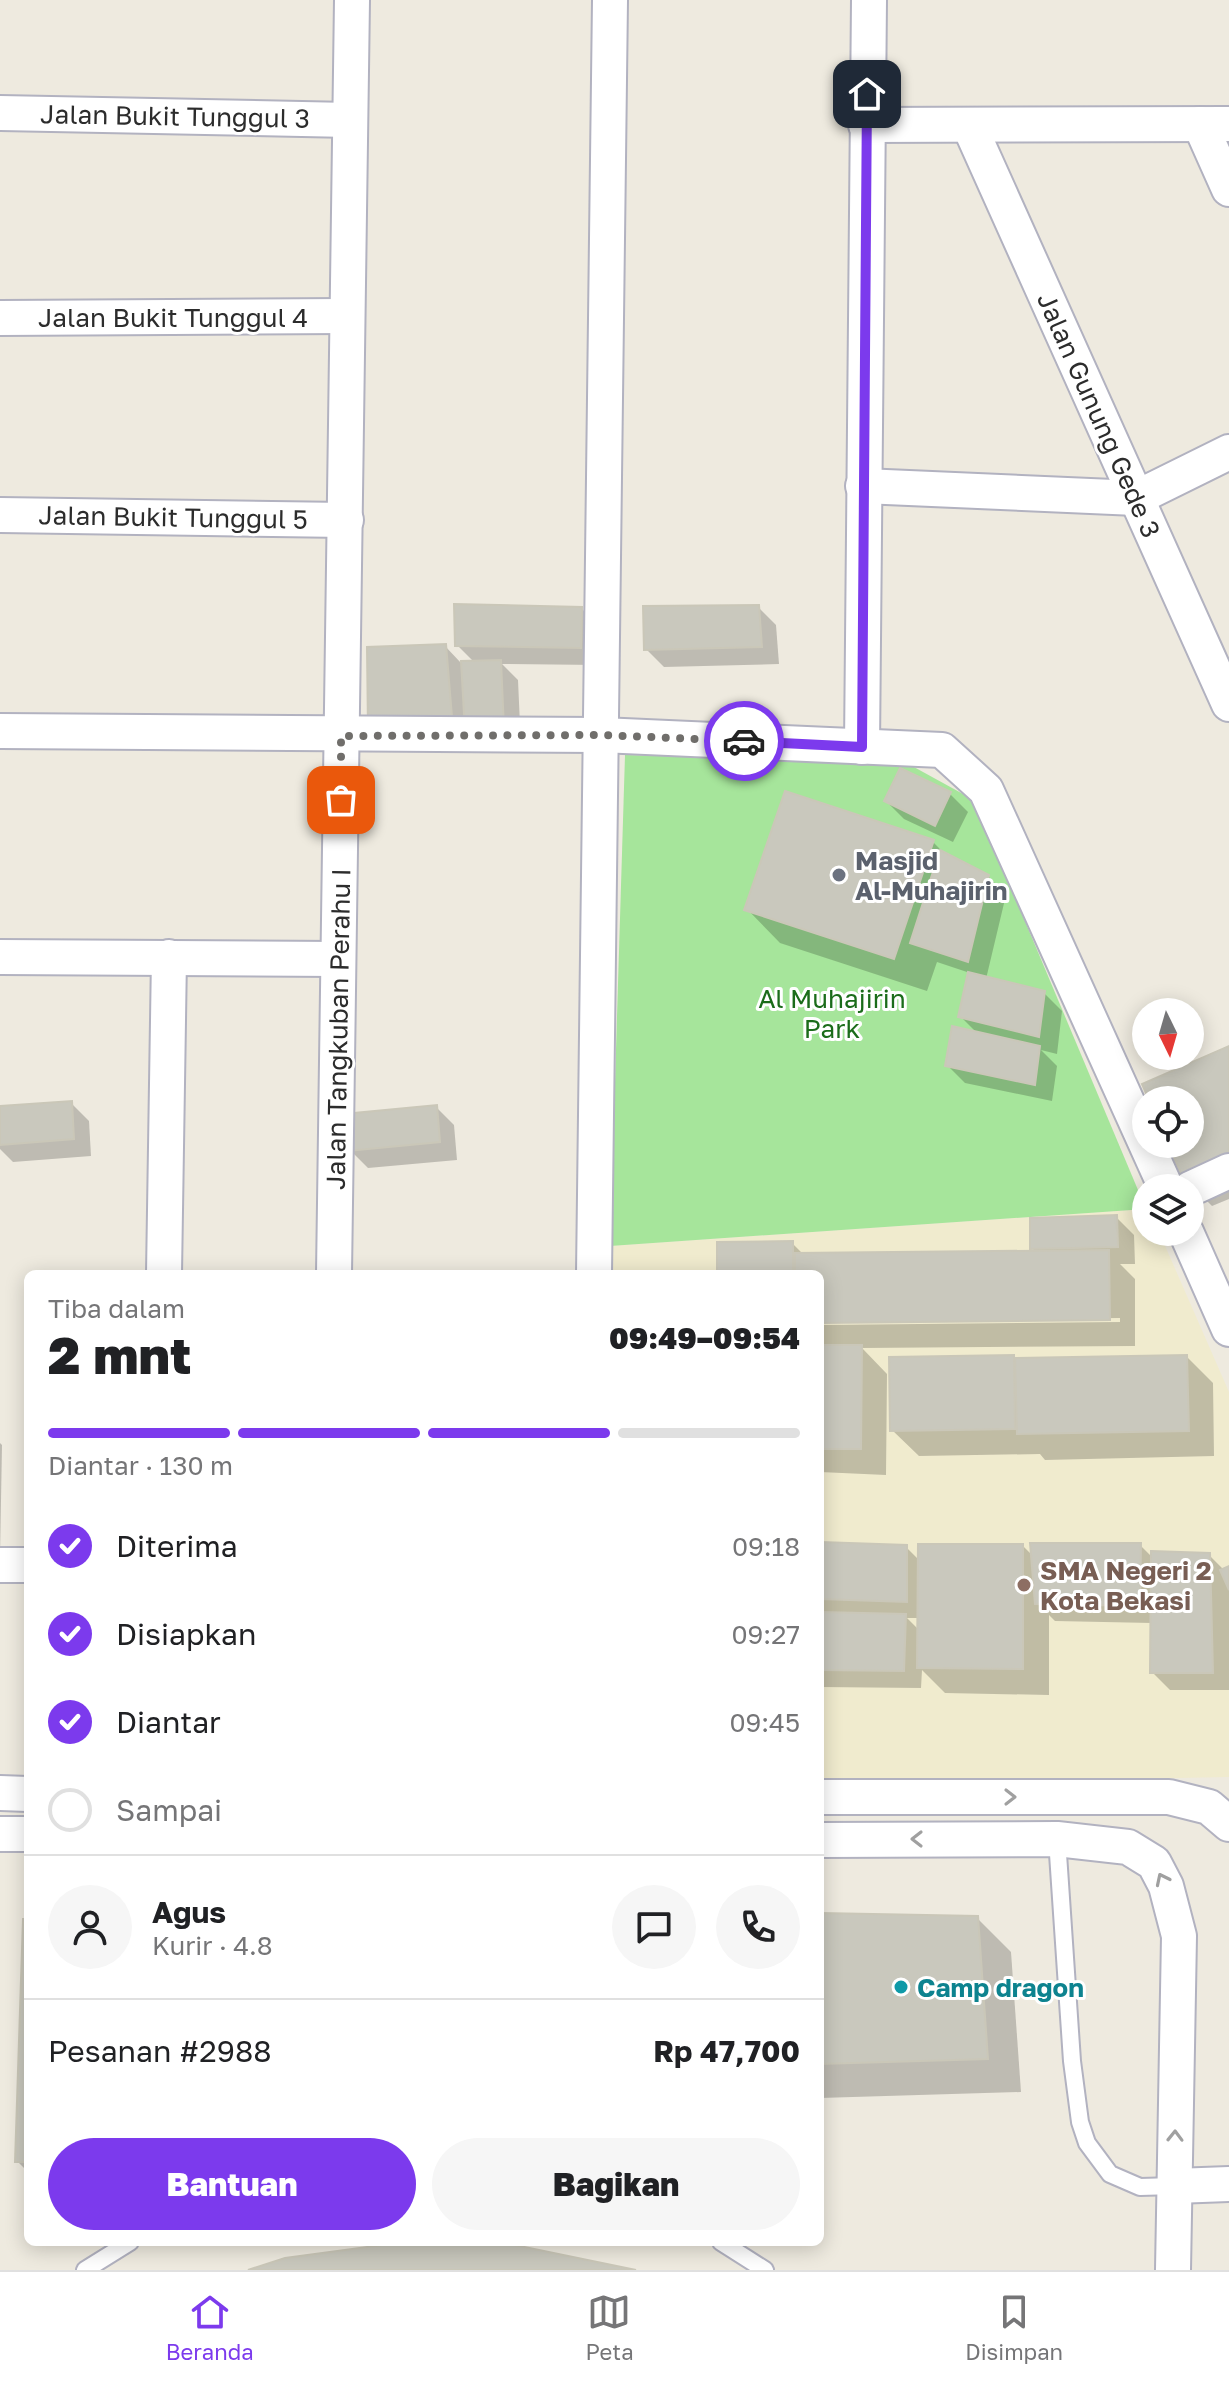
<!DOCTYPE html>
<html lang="id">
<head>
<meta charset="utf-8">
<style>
	:root { --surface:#fff; --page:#f6f6f6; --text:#202124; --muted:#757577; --line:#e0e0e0; --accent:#7c3aed }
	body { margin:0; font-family:"Golos Text",sans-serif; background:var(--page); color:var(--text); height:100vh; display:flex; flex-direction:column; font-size:30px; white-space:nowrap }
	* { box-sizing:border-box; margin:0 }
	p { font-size:26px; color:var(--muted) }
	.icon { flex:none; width:44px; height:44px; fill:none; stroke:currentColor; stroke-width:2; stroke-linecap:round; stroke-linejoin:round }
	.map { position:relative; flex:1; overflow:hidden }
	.side { position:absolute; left:24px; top:1270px; width:800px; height:976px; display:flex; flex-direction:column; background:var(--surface); border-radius:12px; box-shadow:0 4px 20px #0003 }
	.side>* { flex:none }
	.needle { width:52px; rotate:175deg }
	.buttons { position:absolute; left:1132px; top:998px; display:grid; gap:16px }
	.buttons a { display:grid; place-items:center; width:72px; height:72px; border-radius:50%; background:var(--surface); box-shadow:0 4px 20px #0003; font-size:40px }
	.pin { position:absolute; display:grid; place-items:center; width:68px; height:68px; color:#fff; margin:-34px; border-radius:16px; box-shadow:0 4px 12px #0006 }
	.courier { position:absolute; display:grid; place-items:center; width:80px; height:80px; margin:-40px; border:6px solid #7c3aed; border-radius:50%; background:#fff; color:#222; box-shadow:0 2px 10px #0007 }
	.head em { font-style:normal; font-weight:800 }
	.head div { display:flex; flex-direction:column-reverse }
	.head { display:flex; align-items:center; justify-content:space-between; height:136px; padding:0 24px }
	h1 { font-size:52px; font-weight:800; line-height:60px }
	.bar { display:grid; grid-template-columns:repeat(4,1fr); gap:12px 8px; align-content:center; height:96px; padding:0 24px }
	.bar i { height:10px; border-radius:6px; background:var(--line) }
	.bar .current { background:var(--accent) }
	.bar p { grid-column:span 4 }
	.line { display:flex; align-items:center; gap:20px; padding:0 24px; border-top:2px solid var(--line) }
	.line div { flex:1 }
	.round { display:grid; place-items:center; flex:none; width:84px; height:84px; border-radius:42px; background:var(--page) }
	ol { padding:0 24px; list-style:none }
	li { display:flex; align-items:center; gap:24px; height:88px }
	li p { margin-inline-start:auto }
	li .icon { padding:8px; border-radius:50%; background:var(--accent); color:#fff; stroke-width:4 }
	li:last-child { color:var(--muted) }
	li i { width:44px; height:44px; border:4px solid var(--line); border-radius:50% }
	.primary-button { display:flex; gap:16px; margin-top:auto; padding:16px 24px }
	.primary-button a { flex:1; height:92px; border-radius:48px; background:var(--accent); color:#fff; font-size:32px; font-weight:800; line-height:92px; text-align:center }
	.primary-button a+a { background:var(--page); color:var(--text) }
	.tab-bar { display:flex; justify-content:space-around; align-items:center; height:112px; border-top:2px solid var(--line); background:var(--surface); font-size:22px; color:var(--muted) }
	.tab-bar a { display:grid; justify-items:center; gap:4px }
	.tab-bar .current { color:var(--accent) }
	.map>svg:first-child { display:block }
</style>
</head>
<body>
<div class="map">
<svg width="1229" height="2270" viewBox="0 0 1229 2270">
	<rect width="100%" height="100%" fill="#eeeadf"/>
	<path fill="#f0ebce" d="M1146,1209v23h13l70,160v385l-409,8v-511h-211l1,-28z"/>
	<path fill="#a6e59b" d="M625,755l278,6 71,39 172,409 -536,37z"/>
	<g fill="#0003" fill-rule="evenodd">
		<path d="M758,607l18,18 3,39 -115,3 -18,-18z"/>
		<path d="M582,609l18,18 -2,38 -96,-1 16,16 3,67h-133l57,-101 16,17 13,-1 -17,-17z"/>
		<path d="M950,794l18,18 -15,30 -49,-23 -18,-18z"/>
		<path d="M933,842l15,15 40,19 18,19 -20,84 58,14 18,18 -5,43 -16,-4 16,16 -5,35 -87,-18 -18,-18 31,-31 -18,-18 10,-43 -33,-11 -10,29 -147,-48 -33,-34z"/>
		<path d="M1229,1048v151l-17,7 -26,-26 -16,-36h20v-44h-39z"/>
		<path d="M71,1103l18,18 2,35 -78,6 -13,-13v-41z"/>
		<path d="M436,1107l18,18 3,35 -89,8 -18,-18z"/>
		<path d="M1116,1217l18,18 1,29h-15l15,15v67l-273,2 25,26 -1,101 -66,-3v-198h-102l74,-31 12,12 233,-2 -5,-5zM1120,1318v4l-299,3v-4z"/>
		<path d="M1013,1357l3,3 171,-3 26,26 1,73 -169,4 -5,-6 -121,2 -27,-26z"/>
		<path d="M0,1443l2,2 -2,112z"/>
		<path d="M820,1544l86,3 14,14 103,-15 10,10 107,-11 13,13 56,-3 15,15 5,-2v122h-59l-18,-18v-49l-97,-2 -6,-6v80l-104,-2 -23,-23 -1,18 -101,-1zM907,1618h12v12z"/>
		<path d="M820,1915l157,3 34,34 10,140 -201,6z"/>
		<path d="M28,1921v251l-11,-11z"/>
	</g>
	<g fill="#c9c8bd" stroke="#cac7b8" stroke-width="2">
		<path d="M454,604l128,3 -1,41 -126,-2z"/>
		<path d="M759,605l3,42 -118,3 -1,-44z"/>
		<path d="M446,644l7,85 -85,1 -1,-83z"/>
		<path d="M501,660l3,69 -39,3 -4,-71z"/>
		<path d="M900,768l51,24 -16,34 -51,-25z"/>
		<path d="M785,791l149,49 -40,119 -150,-49z"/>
		<path d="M940,850l49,25 -21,87 -58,-19z"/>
		<path d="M968,972l77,19 -6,46 -81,-20z"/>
		<path d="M952,1026l88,20 -5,39 -90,-19z"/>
		<path d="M1229,1046v115l-45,20 -16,-37h22v-44h-41l-7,-16z"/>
		<path d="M72,1101l2,38 -74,6v-39z"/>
		<path d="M437,1105l3,37 -92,9 -4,-37z"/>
		<path d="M1117,1215l1,32 -88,2v-31z"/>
		<path d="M793,1241v33h-76v-32z"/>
		<path d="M1109,1250l1,70 -290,3v-49h-25v-21z"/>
		<path d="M820,1345h42l-1,104h-41z"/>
		<path d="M1014,1355l1,74 -125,2 -1,-74z"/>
		<path d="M1187,1355l2,76 -172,3 -2,-76z"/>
		<path d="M820,1542l87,3v57l-87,-3z"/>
		<path d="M1030,1543h111l-1,63 -105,-2z"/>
		<path d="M918,1544h105v125l-106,-1z"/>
		<path d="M1151,1551l59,2 3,120h-63z"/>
		<path d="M1229,1566v24l-9,-20z"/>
		<path d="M820,1612l86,2 -2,57 -84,-1z"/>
		<path d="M820,1913l158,3 10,143 -168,5z"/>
		<path d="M23,1919h5v243h-13z"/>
		<path d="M397,2243l113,1 126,26h-388l37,-12z"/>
	</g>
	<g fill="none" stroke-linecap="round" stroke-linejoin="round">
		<g stroke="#b2b2c0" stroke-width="20">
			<g id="lane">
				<path d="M1057,1839l15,222 8,61 7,21 23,31 30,13 35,-1"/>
				<path d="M721,2242l44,28"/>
				<path d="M85,2270l45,-28"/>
			</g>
		</g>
		<g stroke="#b2b2c0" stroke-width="38">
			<g id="street">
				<path d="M0,113l350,7"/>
				<path d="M1200,124l29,65"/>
				<path d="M866,125l363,-1"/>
				<path d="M969,125l260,579"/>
				<path d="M0,318l346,-2"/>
				<path d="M863,486l273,12 93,-46"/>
				<path d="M0,515l346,5"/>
				<path d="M0,731l601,4 341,15 44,40 180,398"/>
				<path d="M862,747l7,-747"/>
				<path d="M0,957l338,2"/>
				<path d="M1190,1189l39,-18"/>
				<path d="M1186,1232l43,97"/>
				<path d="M164,1274l5,-317"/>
				<path d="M334,1274l18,-1274"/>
				<path d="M594,1274l16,-1274"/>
				<path d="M0,1565h28"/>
				<path d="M0,1793l28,1"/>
				<path d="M820,1797h349l40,10 20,17"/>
				<path d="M0,1834h28"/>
				<path d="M820,1840l237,-1 71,8 26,16 12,23 13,50 -6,334"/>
				<path d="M1175,2186l54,-2"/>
			</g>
		</g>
		<use href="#lane" stroke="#fff" stroke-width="16"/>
		<use href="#street" stroke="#fff" stroke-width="34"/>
	</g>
	<defs><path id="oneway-chevron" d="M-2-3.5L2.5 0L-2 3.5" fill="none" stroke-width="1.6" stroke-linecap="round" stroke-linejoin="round" transform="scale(2)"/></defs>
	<g stroke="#a0a0a0">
		<use href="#oneway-chevron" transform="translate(1010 1797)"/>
		<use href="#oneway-chevron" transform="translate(917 1839) rotate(180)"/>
		<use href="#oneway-chevron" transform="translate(1162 1879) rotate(-116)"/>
		<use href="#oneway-chevron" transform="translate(1175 2136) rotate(-89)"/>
	</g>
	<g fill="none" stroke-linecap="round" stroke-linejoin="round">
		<path stroke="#706e6b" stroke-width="8" stroke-dasharray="0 14.4" d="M341,800v-64l260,-1 143,6"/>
		<path stroke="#7c3aed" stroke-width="10" d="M744,741l118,6 5,-653"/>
	</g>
	<circle fill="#6b7280" stroke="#fff" stroke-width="3" cx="839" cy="875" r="8"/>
	<circle fill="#8d6e63" stroke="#fff" stroke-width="3" cx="1024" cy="1585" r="8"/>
	<circle fill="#0f9aa8" stroke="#fff" stroke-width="3" cx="901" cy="1987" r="8"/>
	<g text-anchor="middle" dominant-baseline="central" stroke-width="6" stroke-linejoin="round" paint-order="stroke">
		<g font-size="26" fill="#2c2c2c" stroke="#fff">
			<text transform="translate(175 116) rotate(1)">Jalan Bukit Tunggul 3</text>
			<text x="173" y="317">Jalan Bukit Tunggul 4</text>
			<text transform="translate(1099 415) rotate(66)">Jalan Gunung Gede 3</text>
			<text transform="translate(173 517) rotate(1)">Jalan Bukit Tunggul 5</text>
			<text transform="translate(338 1029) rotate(-89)">Jalan Tangkuban Perahu I</text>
		</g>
		<g font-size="26" font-weight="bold" fill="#5b616d" stroke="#fff" text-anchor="start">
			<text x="855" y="860">Masjid<tspan x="855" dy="30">Al-Muhajirin</tspan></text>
		</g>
		<g font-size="26" fill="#1b6c1a" stroke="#fff">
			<text x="832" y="998">Al Muhajirin<tspan x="832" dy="30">Park</tspan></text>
		</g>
		<g font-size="26" font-weight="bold" fill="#785e54" stroke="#fff" text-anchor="start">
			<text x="1040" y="1570">SMA Negeri 2<tspan x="1040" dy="30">Kota Bekasi</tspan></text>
		</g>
		<g font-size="26" font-weight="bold" fill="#0d838f" stroke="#fff" text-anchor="start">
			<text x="917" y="1987">Camp dragon</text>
		</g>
	</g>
</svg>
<div class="buttons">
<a><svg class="needle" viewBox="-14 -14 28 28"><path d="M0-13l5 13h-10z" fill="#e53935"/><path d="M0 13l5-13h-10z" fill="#757577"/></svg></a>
<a><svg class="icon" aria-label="locate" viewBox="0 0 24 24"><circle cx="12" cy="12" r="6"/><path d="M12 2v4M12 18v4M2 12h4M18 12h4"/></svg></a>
<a><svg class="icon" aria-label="layers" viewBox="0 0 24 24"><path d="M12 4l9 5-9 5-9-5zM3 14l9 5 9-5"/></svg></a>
</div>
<div class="pin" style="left:341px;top:800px;background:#ea580c"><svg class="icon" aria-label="bag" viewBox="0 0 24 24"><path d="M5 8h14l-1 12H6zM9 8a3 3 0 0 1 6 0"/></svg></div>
<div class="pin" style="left:867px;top:94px;background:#1f2937"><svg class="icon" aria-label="home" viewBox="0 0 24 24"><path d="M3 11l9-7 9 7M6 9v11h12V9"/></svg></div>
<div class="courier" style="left:744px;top:741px"><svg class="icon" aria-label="car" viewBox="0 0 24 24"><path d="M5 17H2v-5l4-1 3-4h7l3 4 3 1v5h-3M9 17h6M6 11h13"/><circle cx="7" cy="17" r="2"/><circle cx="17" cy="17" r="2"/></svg></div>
<section class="side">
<div class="head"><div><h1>2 mnt</h1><p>Tiba dalam</p></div><em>09:49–09:54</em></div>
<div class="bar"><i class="current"></i><i class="current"></i><i class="current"></i><i></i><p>Diantar · 130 m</p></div>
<ol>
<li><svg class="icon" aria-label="check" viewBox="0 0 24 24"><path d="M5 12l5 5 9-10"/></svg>Diterima<p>09:18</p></li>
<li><svg class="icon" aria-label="check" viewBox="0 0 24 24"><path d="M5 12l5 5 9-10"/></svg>Disiapkan<p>09:27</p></li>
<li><svg class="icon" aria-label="check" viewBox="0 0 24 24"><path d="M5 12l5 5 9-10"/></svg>Diantar<p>09:45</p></li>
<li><i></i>Sampai</li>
</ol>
<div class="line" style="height:144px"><a class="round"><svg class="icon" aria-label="person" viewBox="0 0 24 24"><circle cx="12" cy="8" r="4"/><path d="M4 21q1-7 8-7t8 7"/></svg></a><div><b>Agus</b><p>Kurir · 4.8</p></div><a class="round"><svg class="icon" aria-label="chat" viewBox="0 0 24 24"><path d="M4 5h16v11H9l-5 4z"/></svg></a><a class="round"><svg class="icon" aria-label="phone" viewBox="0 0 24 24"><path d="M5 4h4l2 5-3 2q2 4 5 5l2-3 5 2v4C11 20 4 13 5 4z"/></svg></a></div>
<div class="line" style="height:104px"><div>Pesanan #2988</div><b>Rp 47,700</b></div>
<div class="primary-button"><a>Bantuan</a><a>Bagikan</a></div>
</section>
</div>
<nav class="tab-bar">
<a class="current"><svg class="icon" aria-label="home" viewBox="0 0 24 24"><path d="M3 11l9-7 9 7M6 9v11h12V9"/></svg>Beranda</a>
<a><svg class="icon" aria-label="map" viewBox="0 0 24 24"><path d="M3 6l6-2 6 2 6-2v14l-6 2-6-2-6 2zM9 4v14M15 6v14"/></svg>Peta</a>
<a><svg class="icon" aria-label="saved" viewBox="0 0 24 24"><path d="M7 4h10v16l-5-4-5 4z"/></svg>Disimpan</a>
</nav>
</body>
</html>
